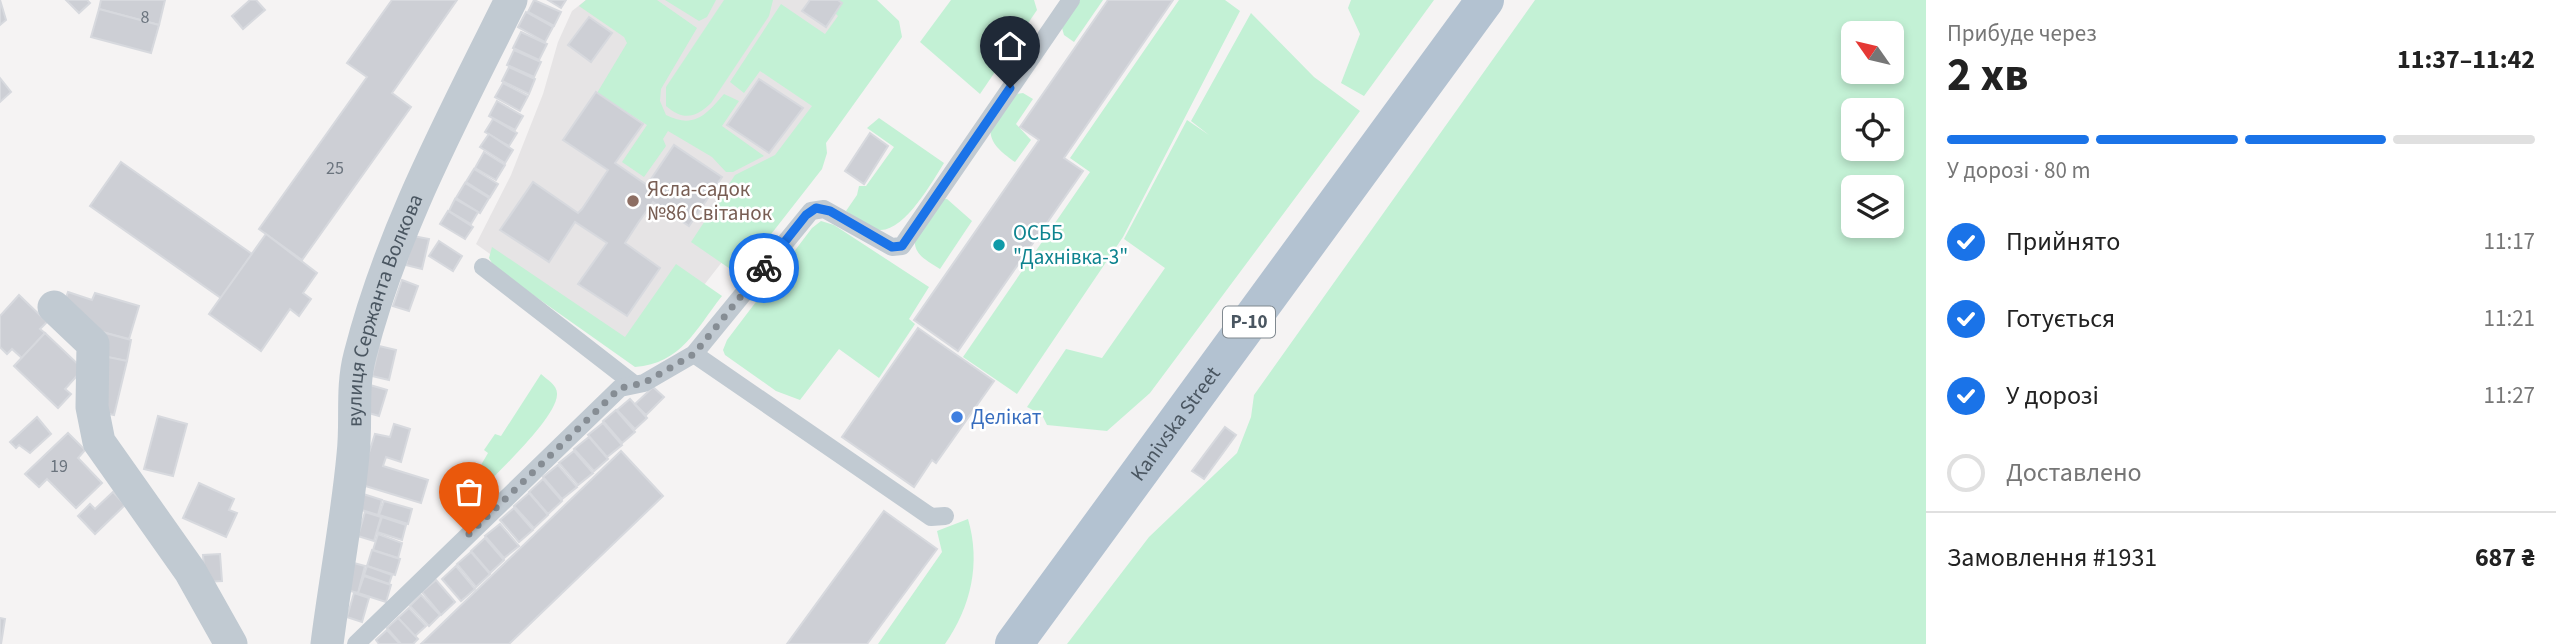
<!DOCTYPE html>
<html lang="uk">
<head>
<meta charset="utf-8">
<style>
	:root { --surface:#fff; --page:#f6f6f6; --text:#222; --muted:#767676; --line:#e0e0e0; --accent:#1a73e8 }
	body { margin:0; font-family:"Source Sans 3",sans-serif; background:var(--page); color:var(--text); height:100vh; display:flex; flex-direction:column; font-size:26px; white-space:nowrap }
	* { box-sizing:border-box; margin:0 }
	p { font-size:23px; color:var(--muted) }
	.icon { flex:none; width:38px; height:38px; fill:none; stroke:currentColor; stroke-width:2; stroke-linecap:round; stroke-linejoin:round }
	.map { position:relative; flex:1; overflow:hidden }
	.details { display:flex; flex-direction:column; background:var(--surface); width:630px }
	.details>* { flex:none }
	.needle { width:46px; rotate:304deg }
	.fabs { position:absolute; left:1841px; top:21px; display:grid; gap:14px }
	.fabs a { display:grid; place-items:center; width:63px; height:63px; border-radius:10px; background:var(--surface); box-shadow:0 4px 10px #0003; font-size:35px }
	.pin { position:absolute; display:grid; place-items:center; width:60px; height:60px; color:#fff; margin:-72px -30px; border-radius:50% 50% 50% 0; rotate:-45deg; box-shadow:0 0 7px #0007 }
	.pin .icon { rotate:45deg }
	.courier { position:absolute; display:grid; place-items:center; width:70px; height:70px; margin:-35px; border:5px solid #1a73e8; border-radius:50%; background:#fff; color:#222; box-shadow:0 2px 9px #0007 }
	.head em { font-style:normal; font-weight:700 }
	.head div { display:flex; flex-direction:column-reverse }
	.head { display:flex; align-items:center; justify-content:space-between; height:119px; padding:0 21px }
	h1 { font-size:46px; font-weight:700; line-height:52px }
	.bar { display:grid; grid-template-columns:repeat(4,1fr); gap:10px 7px; align-content:center; height:84px; padding:0 21px }
	.bar i { height:9px; border-radius:5px; background:var(--line) }
	.bar .on { background:var(--accent) }
	.bar p { grid-column:span 4 }
	.line { display:flex; align-items:center; gap:18px; padding:0 21px; border-top:2px solid var(--line) }
	.line div { flex:1 }
	ol { padding:0 21px; list-style:none }
	li { display:flex; align-items:center; gap:21px; height:77px }
	li p { margin-inline-start:auto }
	li .icon { padding:7px; border-radius:50%; background:var(--accent); color:#fff; stroke-width:4 }
	li:last-child { color:var(--muted) }
	li i { width:38px; height:38px; border:4px solid var(--line); border-radius:50% }
	main { display:flex; flex:1; min-height:0 }
	.map>svg:first-child { display:block }
</style>
</head>
<body>
<main>
<div class="map">
<svg width="1926" height="644" viewBox="0 0 1926 644">
	<rect width="100%" height="100%" fill="#f5f3f3"/>
	<path fill="#e6e4e5" d="M586,0h255l54,41 -252,322 -167,-119 35,-69 32,-81 15,-52 14,-31z"/>
	<g fill="#c3f1d5" fill-rule="evenodd">
		<path d="M586,0h71l40,28 -36,61 -1,12 6,14c28,14 40,0 58,-21l15,7 -17,25 42,30 -31,16h-7l-14,-15 -44,-26 -5,8 3,7 -22,31 -22,-15 25,-37 -50,-32 30,-50 -3,-6 -45,-31z"/>
		<path d="M665,0h51l-9,17 -8,4z"/>
		<path d="M724,0h49l-4,16 -58,87c-16,16 -29,17 -45,3v-19z"/>
		<path d="M838,0h39l22,21 3,16 -76,106 1,10 -5,16 -83,106 -48,-33 44,-67 40,-20 37,-49 -52,-35 -16,22 -14,-11 51,-78 44,30 13,-18 -3,-3 7,-10z"/>
		<path d="M951,0h83l3,10 -57,84 -60,-52z"/>
		<path d="M1080,0h23l-29,42 -10,-7 -2,-7z"/>
		<path d="M1179,0h46l15,11 -117,226 -106,157 -54,-37 127,-185 -20,-14z"/>
		<path d="M1351,0h83l-70,96 -23,-13 19,-49 -12,-26z"/>
		<path d="M1535,0h391v644h-859l82,-107 88,-84 14,-36 3,-22zM1853,33h39v39h-39zM1853,110h39v39h-39zM1853,187h39v39h-39z"/>
		<path d="M1251,13l63,64 46,34 -210,282 -43,38 -60,-6 -5,-10 -15,-8 39,-58 36,9 63,-90 -41,-29 63,-119 22,15 -18,-14z"/>
		<path d="M1023,93l10,6 -17,25 15,16 -16,22c-11,-8 -27,-19 -24,-34l25,-34z"/>
		<path d="M879,118l65,45c-12,19 -43,75 -69,66 -10,-4 -20,-12 -29,-18l11,-16 2,-9h7l28,-39 -27,-19z"/>
		<path d="M942,199h5l25,22 -32,48c-12,-8 -27,-14 -25,-30z"/>
		<path d="M821,221l13,4 95,62 -20,32 6,5 -36,54 -40,-29 -39,51 -24,-9 -51,-36 -2,-5 4,-10 85,-112z"/>
		<path d="M492,247l133,90 51,-73 46,32c-27,34 -40,67 -87,71l-140,-99 -6,-10z"/>
		<path d="M541,374c6,6 17,11 16,21 -1,22 -54,72 -71,90l-12,-8 14,-24 -4,-3 11,-16 6,2z"/>
		<path d="M968,519c13,44 3,88 -23,125h-67l64,-92 -5,-21z"/>
	</g>
	<g fill="#cdcfd5" stroke="#d7d9de" stroke-width="2">
		<path d="M0,0l6,20 -6,5z"/>
		<path d="M66,0h21l3,3 -11,10z"/>
		<path d="M101,0h64l-6,25 -60,-16z"/>
		<path d="M250,0h6l9,10 -22,19 -11,-13z"/>
		<path d="M392,0h65l-65,93 19,14 -109,153 -43,-31 108,-152 -20,-14z"/>
		<path d="M534,0l27,12 -7,14 -26,-14z"/>
		<path d="M548,0h18l-5,8z"/>
		<path d="M810,0h28l4,3 -16,24 -24,-16z"/>
		<path d="M1108,0h65l-109,158 19,13 -125,180 -44,-31 125,-180 -19,-13z"/>
		<path d="M99,9l60,16 -8,28 -60,-16z"/>
		<path d="M526,12l27,15 -8,15 -27,-15z"/>
		<path d="M589,17l23,16 -21,29 -23,-17z"/>
		<path d="M521,32l26,12 -8,16 -26,-12z"/>
		<path d="M514,50l27,12 -7,15 -27,-12z"/>
		<path d="M509,67l26,12 -6,15 -27,-13z"/>
		<path d="M0,78l11,14 -11,10z"/>
		<path d="M759,79l44,29 -34,45 -42,-28z"/>
		<path d="M503,83l25,13 -8,15 -25,-14z"/>
		<path d="M596,92l47,32 -28,39 32,22 27,-40 48,32 -33,49 -36,-24 -15,21 -13,20 35,25 -33,48 -49,-32 29,-41 -32,-21 -26,40 -49,-32 33,-48 45,31 4,-4 26,-39 -45,-30z"/>
		<path d="M497,101l26,15 -8,14 -26,-14z"/>
		<path d="M493,119l24,14 -8,13 -24,-14z"/>
		<path d="M870,133l18,13 -24,38 -19,-13z"/>
		<path d="M489,134l24,16 -8,13 -25,-16z"/>
		<path d="M484,152l21,13 -9,15 -21,-12z"/>
		<path d="M121,162l131,92 -31,44 -131,-92z"/>
		<path d="M474,169l24,15 -8,13 -24,-15z"/>
		<path d="M465,183l24,15 -9,15 -24,-15z"/>
		<path d="M455,199l23,13 -7,12 -22,-13z"/>
		<path d="M448,211l25,16 -8,12 -25,-15z"/>
		<path d="M266,234l51,39 -14,20 8,6 -12,17 -9,-7 -29,42 -52,-37z"/>
		<path d="M413,236l16,3 -7,30 -16,-4z"/>
		<path d="M439,241l23,15 -9,15 -24,-15z"/>
		<path d="M402,280l16,6 -9,25 -16,-5z"/>
		<path d="M68,292l24,8 3,-7 44,13 -10,33 -27,-7 -39,-26z"/>
		<path d="M19,295l28,27 -7,7 5,4 -23,25 -10,-9 -5,5 -7,-7v-31z"/>
		<path d="M918,328l76,53 -58,82 -4,-3 -18,27 -72,-50z"/>
		<path d="M102,332l29,8 -4,21 -30,-6z"/>
		<path d="M45,333l38,36 -18,20 6,5 -13,14 -44,-42z"/>
		<path d="M379,346l17,4 -7,30 -17,-4z"/>
		<path d="M103,356l24,5 -13,54 -14,-3z"/>
		<path d="M370,385l17,5 -8,26 -17,-5z"/>
		<path d="M653,387l11,10 -18,18 -11,-11z"/>
		<path d="M630,399l17,19 -12,11 -18,-19z"/>
		<path d="M616,410l19,22 -13,11 -19,-22z"/>
		<path d="M158,416l29,8 -14,52 -29,-7z"/>
		<path d="M37,417l14,17 -21,19 -11,-8 -3,3 -6,-6z"/>
		<path d="M603,423l19,22 -15,12 -19,-22z"/>
		<path d="M394,424l16,5 -9,33 -15,-5 -3,9 45,14 -7,23 -62,-19 16,-50 15,3z"/>
		<path d="M1225,427l11,8 -32,44 -12,-8z"/>
		<path d="M68,433l17,17 -7,8 24,25 -26,25 -29,-29 -8,8 -14,-13z"/>
		<path d="M589,437l19,22 -14,12 -20,-22z"/>
		<path d="M574,451l19,22 -15,12 -19,-22z"/>
		<path d="M621,451l42,45 -154,148h-88z"/>
		<path d="M558,465l19,22 -15,12 -19,-22z"/>
		<path d="M543,479l19,22 -14,13 -19,-22z"/>
		<path d="M199,483l35,16 -5,11 8,3 -11,24 -43,-19z"/>
		<path d="M113,492l12,13 -30,29 -17,-18 12,-12 5,5z"/>
		<path d="M360,493l22,7 -4,15 -23,-7z"/>
		<path d="M529,493l19,22 -14,13 -20,-22z"/>
		<path d="M384,501l28,8 -4,15 -29,-9z"/>
		<path d="M514,508l19,22 -14,12 -19,-22z"/>
		<path d="M884,511l53,38 -70,95h-80z"/>
		<path d="M365,512l16,5 -7,24 -16,-5z"/>
		<path d="M382,517l24,8 -4,15 -25,-8z"/>
		<path d="M500,524l19,22 -15,12 -19,-22z"/>
		<path d="M378,534l24,9 -4,15 -25,-8z"/>
		<path d="M485,538l19,22 -14,13 -19,-22z"/>
		<path d="M372,550l28,9 -5,16 -28,-9z"/>
		<path d="M471,552l19,22 -14,13 -19,-23z"/>
		<path d="M220,554l2,27 -17,1 -2,-27z"/>
		<path d="M350,562l15,4 -7,27 -15,-4z"/>
		<path d="M367,566l25,9 -3,9 -25,-9z"/>
		<path d="M456,566l19,23 -14,12 -19,-22z"/>
		<path d="M364,576l27,9 -5,17 -28,-9z"/>
		<path d="M436,580l19,22 -14,13 -19,-23z"/>
		<path d="M354,593l15,5 -7,24 -15,-5z"/>
		<path d="M421,595l19,20 -11,11 -19,-20z"/>
		<path d="M409,608l17,18 -11,10 -17,-18z"/>
		<path d="M0,618l5,1 -4,25h-1z"/>
		<path d="M398,618l20,21 -5,5h-12l-14,-16z"/>
		<path d="M387,630l13,14h-21l-3,-4z"/>
	</g>
	<g fill="none" stroke-linecap="round" stroke-linejoin="round">
		<g stroke="#c1cad2" stroke-width="18">
			<path d="M483,267l151,117"/>
			<path d="M694,354l237,163 14,-1"/>
			<path d="M356,644l264,-256 24,-5 50,-29 117,-143 13,-2 68,38 10,-1 169,-246"/>
		</g>
		<g stroke="#c1cad2" stroke-width="33">
			<path d="M54,307l39,37 -1,63 7,35 91,129 41,73"/>
			<path id="s1" d="M327,644c8,-63 20,-125 26,-189 4,-34 -2,-66 7,-100 32,-126 94,-239 151,-355"/>
		</g>
		<path stroke="#b3c2d1" stroke-width="38" id="s2" d="M1014,644l471,-644"/>
	</g>
	<g fill="none" stroke-linecap="round" stroke-linejoin="round">
		<path stroke="#868d94" stroke-width="7" stroke-dasharray="0 12.6" d="M469,534l151,-146 24,-5 50,-29 70,-86"/>
		<path stroke="#1a73e8" stroke-width="9" d="M764,268l42,-53 10,-7 14,3 62,36 10,-1 108,-158"/>
	</g>
	<circle fill="#8d6e63" stroke="#fff" stroke-width="2.5" cx="633" cy="201" r="7"/>
	<circle fill="#0f9aa8" stroke="#fff" stroke-width="2.5" cx="999" cy="245" r="7"/>
	<circle fill="#3f7fe0" stroke="#fff" stroke-width="2.5" cx="957" cy="417" r="7"/>
	<g text-anchor="middle" dominant-baseline="central" stroke-width="5" stroke-linejoin="round" paint-order="stroke">
		<g font-size="18" fill="#6b747e">
			<text x="145" y="17">8</text>
			<text x="335" y="168">25</text>
			<text x="59" y="466">19</text>
		</g>
		<rect fill="#fff" stroke="#808990" stroke-width="2" x="1223" y="306.5" width="52" height="31" rx="5"/>
		<g font-size="19" font-weight="bold" fill="#4a5661">
			<text x="1249" y="322">Р-10</text>
		</g>
		<g font-size="21" fill="#785e54" stroke="#fff" text-anchor="start">
			<text x="647" y="189">Ясла-садок<tspan x="647" dy="24">№86 Світанок</tspan></text>
		</g>
		<g font-size="21" fill="#0d838f" stroke="#fff" text-anchor="start">
			<text x="1013" y="233">ОСББ<tspan x="1013" dy="24">"Дахнівка-3"</tspan></text>
		</g>
		<g font-size="21" fill="#4a5661" stroke="#fff">
			<text stroke="none"><textPath href="#s1" startOffset="340">вулиця Сержанта Волкова</textPath></text>
			<text stroke="none"><textPath href="#s2" startOffset="273">Kanivska Street</textPath></text>
		</g>
		<g font-size="21" fill="#366cbe" stroke="#fff" text-anchor="start">
			<text x="971" y="417">Делікат</text>
		</g>
	</g>
</svg>
<div class="fabs">
<a><svg class="needle" viewBox="-14 -14 28 28"><path d="M0-13l5 13h-10z" fill="#e53935"/><path d="M0 13l5-13h-10z" fill="#767676"/></svg></a>
<a><svg class="icon" aria-label="locate" viewBox="0 0 24 24"><circle cx="12" cy="12" r="6"/><path d="M12 2v4M12 18v4M2 12h4M18 12h4"/></svg></a>
<a><svg class="icon" aria-label="layers" viewBox="0 0 24 24"><path d="M12 4l9 5-9 5-9-5zM3 14l9 5 9-5"/></svg></a>
</div>
<div class="pin" style="left:469px;top:534px;background:#ea580c"><svg class="icon" aria-label="bag" viewBox="0 0 24 24"><path d="M5 8h14l-1 12H6zM9 8a3 3 0 0 1 6 0"/></svg></div>
<div class="pin" style="left:1010px;top:88px;background:#1f2937"><svg class="icon" aria-label="home" viewBox="0 0 24 24"><path d="M3 11l9-7 9 7M6 9v11h12V9"/></svg></div>
<div class="courier" style="left:764px;top:268px"><svg class="icon" aria-label="bike" viewBox="0 0 24 24"><circle cx="6" cy="16" r="4"/><circle cx="18" cy="16" r="4"/><path d="M6 16l4-8h5l3 8M10 8l3 8H6M13 5h3"/></svg></div>
</div>
<section class="details">
<div class="head"><div><h1>2 хв</h1><p>Прибуде через</p></div><em>11:37–11:42</em></div>
<div class="bar"><i class="on"></i><i class="on"></i><i class="on"></i><i></i><p>У дорозі · 80 m</p></div>
<ol>
<li><svg class="icon" aria-label="check" viewBox="0 0 24 24"><path d="M5 12l5 5 9-10"/></svg>Прийнято<p>11:17</p></li>
<li><svg class="icon" aria-label="check" viewBox="0 0 24 24"><path d="M5 12l5 5 9-10"/></svg>Готується<p>11:21</p></li>
<li><svg class="icon" aria-label="check" viewBox="0 0 24 24"><path d="M5 12l5 5 9-10"/></svg>У дорозі<p>11:27</p></li>
<li><i></i>Доставлено</li>
</ol>
<div class="line" style="height:91px"><div>Замовлення #1931</div><b>687 ₴</b></div>
</section>
</main>
</body>
</html>
